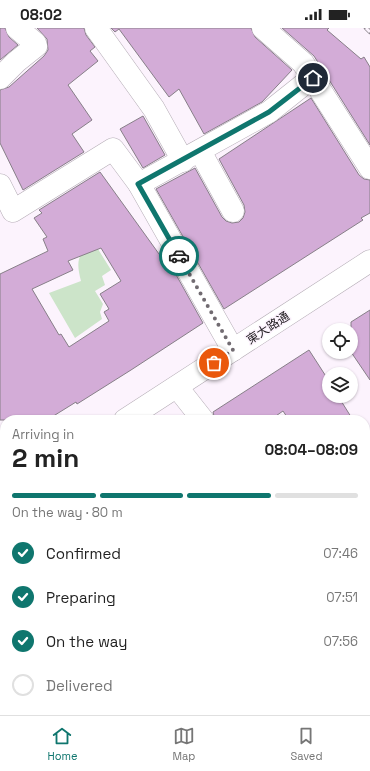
<!DOCTYPE html>
<html lang="en">
<head>
<meta charset="utf-8">
<style>
	:root { --surface:#fff; --page:#f6f6f6; --text:#222; --muted:#767676; --line:#e0e0e0; --accent:#0f766e }
	body { margin:0; font-family:"Space Grotesk","Noto Sans JP",sans-serif; background:var(--page); color:var(--text); height:100vh; display:flex; flex-direction:column; font-size:15px; white-space:nowrap }
	* { box-sizing:border-box; margin:0 }
	p { font-size:13px; color:var(--muted) }
	.icon { flex:none; width:22px; height:22px; fill:none; stroke:currentColor; stroke-width:2; stroke-linecap:round; stroke-linejoin:round }
	.map { position:relative; flex:1; overflow:hidden }
	.side { position:absolute; left:0px; top:387px; width:370px; height:300px; display:flex; flex-direction:column; background:var(--surface); border-radius:16px 16px 0 0; box-shadow:0 1px 3px #0004 }
	.side>* { flex:none }
	.controls { position:absolute; left:322px; top:295px; display:grid; gap:8px }
	.controls a { display:grid; place-items:center; width:36px; height:36px; border-radius:50%; background:var(--surface); box-shadow:0 1px 3px #0004; font-size:20px }
	.pin { position:absolute; display:grid; place-items:center; width:34px; height:34px; color:#fff; margin:-17px; border:2px solid #fff; border-radius:50%; box-shadow:0 1px 4px #0007 }
	.courier { position:absolute; display:grid; place-items:center; width:40px; height:40px; margin:-20px; border:3px solid #0f766e; border-radius:50%; background:#fff; color:#222; box-shadow:0 1px 5px #0007 }
	.summary em { font-style:normal; font-weight:700 }
	.summary div { display:flex; flex-direction:column-reverse }
	.summary { display:flex; align-items:center; justify-content:space-between; height:68px; padding:0 12px }
	h1 { font-size:26px; font-weight:700; line-height:30px }
	.bar { display:grid; grid-template-columns:repeat(4,1fr); gap:6px 4px; align-content:center; height:48px; padding:0 12px }
	.bar i { height:5px; border-radius:3px; background:var(--line) }
	.bar .current { background:var(--accent) }
	.bar p { grid-column:span 4 }
	ol { padding:0 12px; list-style:none }
	li { display:flex; align-items:center; gap:12px; height:44px }
	li p { margin-inline-start:auto }
	li .icon { padding:4px; border-radius:50%; background:var(--accent); color:#fff; stroke-width:4 }
	li:last-child { color:var(--muted) }
	li i { width:22px; height:22px; border:2px solid var(--line); border-radius:50% }
	.status { display:flex; justify-content:space-between; align-items:center; height:28px; padding:0 20px; background:var(--surface); direction:ltr }
	.status svg { height:11px; fill:currentColor }
	.dock { display:flex; justify-content:space-around; align-items:center; height:56px; border-top:1px solid var(--line); background:var(--surface); font-size:11px; color:var(--muted) }
	.dock a { display:grid; justify-items:center; gap:2px }
	.dock .current { color:var(--accent) }
	.map>svg:first-child { display:block }
</style>
</head>
<body>
<div class="status"><b>08:02</b><svg viewBox="0 0 49 12"><path d="M0 12V9h3v3zM5 12V6h3v6zM10 12V3h3v9zM15 12V0h3v12zM26 1h20v11H26zM47 4h2v5h-2z"/></svg></div>
<div class="map">
<svg width="370" height="687" viewBox="0 0 370 687">
	<rect width="100%" height="100%" fill="#fcf3fd"/>
	<g fill="#cce4c9">
		<path d="M93,213l18,29 -9,6 3,9 -10,6 8,13 -3,8 2,7 -27,19 -26,-45 32,-12c-5,-19 -4,-27 12,-40z"/>
		<path d="M0,527l5,7v103l-5,3z"/>
		<path d="M25,682h119l4,5h-122l-3,-4z"/>
		<path d="M149,682h55l-7,5h-45z"/>
		<path d="M209,682h43l-7,5h-43z"/>
		<path d="M270,682h39l4,5h-39z"/>
	</g>
	<g fill="#d3acd7" stroke="#877f88" fill-rule="evenodd">
		<path d="M0,0h5l4,9 9,8 -18,15z"/>
		<path d="M37,0h47l2,7 9,12 -5,4 8,10 -30,24 24,35 -20,14 12,18 -61,38 -23,-47v-53l9,-3 35,-31 4,-6 -1,-11z"/>
		<path d="M111,0h140l4,9 37,33 -30,32 -58,32 -25,-45 -10,8 -50,-68 -4,3z"/>
		<path d="M282,0h47l-2,2 34,29 3,-2 6,10v78l-56,-89z"/>
		<path d="M311,70l48,77 5,4 6,1v33l-9,5 2,2 -139,89 -68,-120 39,-21 27,49 4,4 6,2 7,-1 4,-4 2,-6 -1,-7 -25,-46z"/>
		<path d="M143,88l22,39 -22,13 -23,-39z"/>
		<path d="M100,144l72,100 2,-1 29,52 -72,47 -54,34 -1,-2 -29,18h-47v-146l48,-23 -5,-12 4,-2 -13,-19 8,-5 -3,-3zM101,220l20,33 -21,13 9,15 -5,3 5,9 -40,26 -8,-13 -2,1 -27,-46 41,-19 -5,-9z"/>
		<path d="M370,282v70l-19,-28v-30z"/>
		<path d="M309,322l20,31v15h9l15,24h-64l-6,-9 -13,9h-55l-2,-8z"/>
	</g>
	<g fill="none" stroke-linecap="round" stroke-linejoin="round">
		<g stroke="#b5adb6" stroke-width="23">
			<g id="minor">
				<path d="M96,0l58,81 29,52"/>
				<path d="M263,0l40,35 67,105"/>
				<path d="M0,50l16,-16 20,-16 -1,-3 -18,-15"/>
				<path d="M200,123l33,60"/>
				<path d="M139,156l130,-72 44,-35"/>
				<path d="M0,157l13,26 100,-62 26,35 94,166"/>
				<path d="M177,359l26,33"/>
				<path d="M0,428l5,8"/>
				<path d="M365,593l5,6"/>
			</g>
		</g>
		<g stroke="#b5adb6" stroke-width="23">
			<g id="major">
				<path d="M125,392l245,-159"/>
				<path d="M0,471l5,-3"/>
			</g>
		</g>
		<use href="#minor" stroke="#fff" stroke-width="22"/>
		<use href="#major" stroke="#fff" stroke-width="22"/>
		<g stroke="#8e888f" stroke-width="4.5">
			<path id="rail" d="M366,0l4,4"/>
		</g>
		<use href="#rail" stroke="#fcf3fd" stroke-width="3" stroke-dasharray="9" stroke-linecap="butt"/>
	</g>
	<g fill="none" stroke-linecap="round" stroke-linejoin="round">
		<path stroke="#716b71" stroke-width="4" stroke-dasharray="0 7.2" d="M179,228l54,94 -19,13"/>
		<path stroke="#0f766e" stroke-width="5" d="M179,228l-41,-72 131,-72 44,-34"/>
	</g>
	<g text-anchor="middle" dominant-baseline="central" stroke-width="3" stroke-linejoin="round" paint-order="stroke">
		<g font-size="12" fill="#262226" stroke="#fcf3fd">
			<text transform="translate(268 300) rotate(-33)">東大路通</text>
		</g>
	</g>
</svg>
<div class="controls">
<a><svg class="icon" aria-label="locate" viewBox="0 0 24 24"><circle cx="12" cy="12" r="6"/><path d="M12 2v4M12 18v4M2 12h4M18 12h4"/></svg></a>
<a><svg class="icon" aria-label="layers" viewBox="0 0 24 24"><path d="M12 4l9 5-9 5-9-5zM3 14l9 5 9-5"/></svg></a>
</div>
<div class="pin" style="left:214px;top:335px;background:#ea580c"><svg class="icon" aria-label="bag" viewBox="0 0 24 24"><path d="M5 8h14l-1 12H6zM9 8a3 3 0 0 1 6 0"/></svg></div>
<div class="pin" style="left:313px;top:50px;background:#1f2937"><svg class="icon" aria-label="home" viewBox="0 0 24 24"><path d="M3 11l9-7 9 7M6 9v11h12V9"/></svg></div>
<div class="courier" style="left:179px;top:228px"><svg class="icon" aria-label="car" viewBox="0 0 24 24"><path d="M5 17H2v-5l4-1 3-4h7l3 4 3 1v5h-3M9 17h6M6 11h13"/><circle cx="7" cy="17" r="2"/><circle cx="17" cy="17" r="2"/></svg></div>
<section class="side">
<div class="summary"><div><h1>2 min</h1><p>Arriving in</p></div><em>08:04–08:09</em></div>
<div class="bar"><i class="current"></i><i class="current"></i><i class="current"></i><i></i><p>On the way · 80 m</p></div>
<ol>
<li><svg class="icon" aria-label="check" viewBox="0 0 24 24"><path d="M5 12l5 5 9-10"/></svg>Confirmed<p>07:46</p></li>
<li><svg class="icon" aria-label="check" viewBox="0 0 24 24"><path d="M5 12l5 5 9-10"/></svg>Preparing<p>07:51</p></li>
<li><svg class="icon" aria-label="check" viewBox="0 0 24 24"><path d="M5 12l5 5 9-10"/></svg>On the way<p>07:56</p></li>
<li><i></i>Delivered</li>
</ol>
</section>
</div>
<nav class="dock">
<a class="current"><svg class="icon" aria-label="home" viewBox="0 0 24 24"><path d="M3 11l9-7 9 7M6 9v11h12V9"/></svg>Home</a>
<a><svg class="icon" aria-label="map" viewBox="0 0 24 24"><path d="M3 6l6-2 6 2 6-2v14l-6 2-6-2-6 2zM9 4v14M15 6v14"/></svg>Map</a>
<a><svg class="icon" aria-label="saved" viewBox="0 0 24 24"><path d="M7 4h10v16l-5-4-5 4z"/></svg>Saved</a>
</nav>
</body>
</html>
